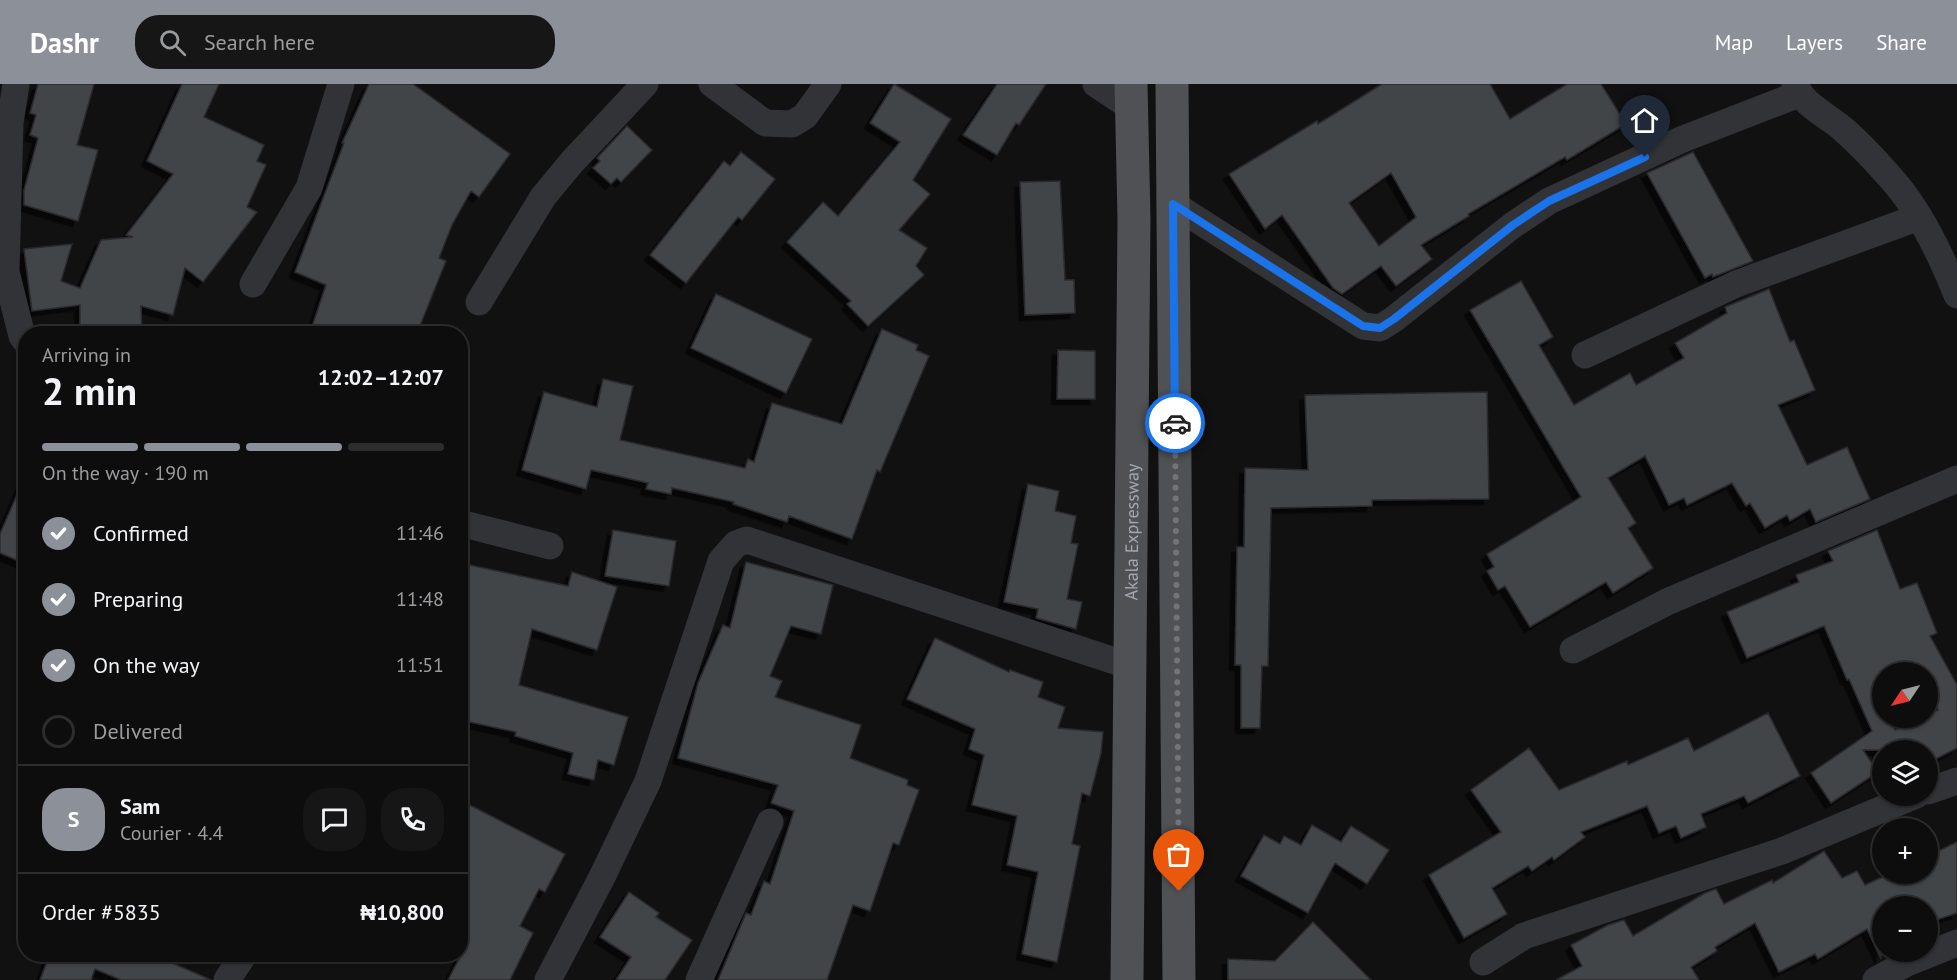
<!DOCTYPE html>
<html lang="en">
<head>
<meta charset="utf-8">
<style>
	:root { --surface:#0d0d0e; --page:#161617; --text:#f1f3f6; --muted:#9a9c9e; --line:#2d2d2e; --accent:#8c9099 }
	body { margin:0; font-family:"PT Sans",sans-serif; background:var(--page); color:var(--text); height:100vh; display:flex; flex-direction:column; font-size:22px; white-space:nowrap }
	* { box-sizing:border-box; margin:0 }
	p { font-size:20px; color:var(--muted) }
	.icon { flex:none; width:33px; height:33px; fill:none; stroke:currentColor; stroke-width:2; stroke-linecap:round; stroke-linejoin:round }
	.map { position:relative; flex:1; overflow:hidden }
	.sheet { position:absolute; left:18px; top:242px; width:450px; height:636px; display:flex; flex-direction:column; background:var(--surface); border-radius:24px; box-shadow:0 2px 4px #0004,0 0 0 2px var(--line) }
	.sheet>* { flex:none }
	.needle { width:39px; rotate:235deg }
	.fabs { position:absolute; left:1872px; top:578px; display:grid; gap:12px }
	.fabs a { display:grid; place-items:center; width:66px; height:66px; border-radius:50%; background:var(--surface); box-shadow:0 2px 4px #0004,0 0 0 2px var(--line); font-size:30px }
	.pin { position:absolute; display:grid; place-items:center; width:51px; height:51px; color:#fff; margin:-62px -26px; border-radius:50% 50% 50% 0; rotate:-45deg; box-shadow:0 0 6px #0007 }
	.pin .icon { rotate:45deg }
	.courier { position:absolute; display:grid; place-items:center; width:60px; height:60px; margin:-30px; border:4px solid #1a73e8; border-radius:50%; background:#fff; color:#222; box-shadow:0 2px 8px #0007 }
	.head em { font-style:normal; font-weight:700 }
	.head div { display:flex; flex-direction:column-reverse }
	.head { display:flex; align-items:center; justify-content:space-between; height:102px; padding:0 24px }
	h1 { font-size:39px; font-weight:700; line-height:45px }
	.bar { display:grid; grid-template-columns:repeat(4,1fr); gap:9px 6px; align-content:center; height:72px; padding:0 24px }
	.bar i { height:8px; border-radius:4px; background:var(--line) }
	.bar .active { background:var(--accent) }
	.bar p { grid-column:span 4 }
	.line { display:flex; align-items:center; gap:15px; padding:0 24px; border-top:2px solid var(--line) }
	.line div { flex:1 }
	.round { display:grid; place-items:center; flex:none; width:63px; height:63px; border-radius:24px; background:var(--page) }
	ol { padding:0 24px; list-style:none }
	li { display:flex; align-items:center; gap:18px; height:66px }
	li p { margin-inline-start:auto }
	li .icon { padding:6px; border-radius:50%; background:var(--accent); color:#fff; stroke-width:4 }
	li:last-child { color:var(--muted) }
	li i { width:33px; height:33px; border:3px solid var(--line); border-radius:50% }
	header { display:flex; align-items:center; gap:36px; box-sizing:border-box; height:84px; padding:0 30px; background:var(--accent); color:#fff }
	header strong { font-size:28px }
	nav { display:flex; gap:33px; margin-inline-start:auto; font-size:21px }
	.search { width:420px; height:54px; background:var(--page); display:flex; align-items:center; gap:15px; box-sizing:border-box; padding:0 21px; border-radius:24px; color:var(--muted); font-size:22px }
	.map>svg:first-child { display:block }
</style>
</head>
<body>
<header>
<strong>Dashr</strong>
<div class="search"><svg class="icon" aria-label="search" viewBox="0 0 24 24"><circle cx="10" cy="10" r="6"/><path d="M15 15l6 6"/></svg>Search here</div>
<nav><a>Map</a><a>Layers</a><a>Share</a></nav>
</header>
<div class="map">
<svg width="1957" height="896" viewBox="0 0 1957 896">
	<defs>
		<filter id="shadow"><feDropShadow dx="-5.5" dy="5.5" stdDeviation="0" flood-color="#0009"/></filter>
	</defs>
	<rect width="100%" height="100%" fill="#111112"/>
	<g fill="#434447" stroke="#2b2b2e" stroke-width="1.5" fill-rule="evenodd" filter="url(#shadow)">
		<path d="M38,0h56l-17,61 21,5 -20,71 -54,-16v-15l14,-52 -8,-3 6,-20 -6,-2z"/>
		<path d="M182,0h37l-15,33 60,28 -7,16 9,4 -19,42 10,5 -54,70 -18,-14 -12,47 -32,-9 1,27h-62v-28l-48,6 -8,-62 48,-5 -11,37 19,7 21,-48 32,-3 -7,-2 47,-61 -26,-13z"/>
		<path d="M369,0h44l97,70 -31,43 -8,-6 -19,34 -13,33 7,3 -29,72h-107l16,-48 -31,-13 49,-129h-2z"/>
		<path d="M894,0l57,35 -38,61 17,14 -31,36 28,18 -11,18 8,9 -56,51 -21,-22 4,-3 -64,-59 36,-40 15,14 62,-74 -30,-19z"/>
		<path d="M997,0h49l-27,41 -3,-2 -19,32 -34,-20z"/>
		<path d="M1382,0h108l20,35 57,-35h34l25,40 -59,36 -2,-3 -97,57 1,2 -48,29 11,14 -36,27 -15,-20 -39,28 -9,-6 -51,-73 -17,14 -36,-55 88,-53 1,3zM1391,89l25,44 -37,29 -30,-43z"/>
		<path d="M627,42l25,24 -31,32 -4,-4 -6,6 -18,-16 7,-7 -3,-3z"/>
		<path d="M741,68l34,27 -33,41 -4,-3 -52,66 -36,-28 74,-94 6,5z"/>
		<path d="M1693,68l60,109 -40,16 -1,-3 -7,4 -58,-105z"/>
		<path d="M1060,97l5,99h9l1,33 -50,2 -5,-133z"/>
		<path d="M1521,197l32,56 -14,8 35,60 56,-32 6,12 48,-27 -9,-15 52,-30 -2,-6 44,-18 21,53 4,-2 21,50 -37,15 29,60 40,-18 23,52 -54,23 -6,-13 -20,12 -3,-6 -22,13 -15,-25 -4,3 -14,-23 -45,22 -3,-7 -15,7 -24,-49 -37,22 28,45 -8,5 25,40 -40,25 -7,-11 -76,45 -25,-41 -7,4 -11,-19 7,-4 -7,-13 94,-57 -111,-187z"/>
		<path d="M716,210l96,45 -26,54 -95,-45z"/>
		<path d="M882,245l36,16 -2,5 13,6 -49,116 -3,-2 -25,69 -63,-23 -2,6 -54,-18 1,-2 -62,-14 -1,6 -25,-5 2,-6 -57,-13 -5,19 -64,-19 22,-78 53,15 6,-28 30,7 -13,54 125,28 3,-9 6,3 18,-59 70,21z"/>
		<path d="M1058,266l37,1v48h-38z"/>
		<path d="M1487,308l2,107 -117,1v6l-101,2 -3,158h-6l-2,62h-19v-63h-6l2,-118h7l1,-79 63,2 -3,-75z"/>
		<path d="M26,390v90l-26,-11v-19z"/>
		<path d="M1028,400l31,7 -4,20 21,5 -5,27 7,1 -11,55 15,3 -6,27 -40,-11 2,-9 -34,-7z"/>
		<path d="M613,446l63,11 -7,45 -64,-10z"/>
		<path d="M1877,446l23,59 17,-6 20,50 -7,3 27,49v63l-29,15v-13h-65l15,22 -47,31 -20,-30 61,-42 -23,-52 -2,1 -23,-54 -77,32 -20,-46 72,-30 -3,-7 37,-14 -5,-10zM1882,588h46v17l10,21 -10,5v2h-5l-28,13 -6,-13h-7z"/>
		<path d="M746,478l87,23 -12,49 -30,-8 -21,50 12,5 -7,16 86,28 -11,33 58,22 -1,5 12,5 -20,55 -6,-2 -23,68 -17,-6 -26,75h-109l28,-67 5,2 13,-34 6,3 24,-73 -23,-8 7,-18 -100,-27 20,-75 25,-58 7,3z"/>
		<path d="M460,479l108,23 4,-14 45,15 -20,63 -65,-21 -13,56 109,32 -14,48 -16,-5 -4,20 -26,-6 5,-21 -58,-17 1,-4 -56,-12z"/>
		<path d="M935,554l74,34 1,-2 33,12 -5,15 27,10 -7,21 45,4 -2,21 -11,43 -8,-3 -10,51 8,2 -23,116 -35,-8 16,-82 -31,-7 10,-49 -45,-11 12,-50 -15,-6 6,-20 -68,-30z"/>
		<path d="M1768,629l32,63 -52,27 -4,-7 -43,18 5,13 -25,11 -5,-12 -17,7 -12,-27 -66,26 4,5 -31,23 -2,-3 -20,14 -4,-5 -36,22 15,26 -43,24 -35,-63 72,-43 -30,-42 58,-42 30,42 68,-29 1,4 60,-27 6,13z"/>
		<path d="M460,716l105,54 -20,38 -6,-3 -19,37 13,7 -23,47h-62l12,-23z"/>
		<path d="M1312,741l29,17 10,-16 38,24 -22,34 -32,-21 -27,50 -67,-37 23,-41 16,9 4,-8 17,9z"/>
		<path d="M1957,758v71l-27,9 -2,-16h-46l-1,53 -14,-30 -49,30 -3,-5 -36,18 -24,-49 -40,24 2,4 -26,16 8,13h-143l26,-14 -11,-21 37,-20 16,-5 9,16 72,-43 11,-4 8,15 48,-24 1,3 51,-32 18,27 15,-7 8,14 26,-12h37v-17z"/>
		<path d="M629,808l30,21 -3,4 36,23 -27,40h-49l15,-23 -31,-20z"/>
		<path d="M1313,838l58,58h-143v-21l47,2z"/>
		<path d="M50,870h102l59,26h-90l-26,-11 -4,11h-51z"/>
	</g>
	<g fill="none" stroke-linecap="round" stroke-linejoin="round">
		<g stroke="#323337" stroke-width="27">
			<path d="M16,0l-6,39 -4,149 16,64 4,5"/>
			<path d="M712,0l53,39 27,1 13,-8 23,-32"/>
			<path d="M1096,0l36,24"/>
			<path d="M1795,0c7,21 34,32 49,46 16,14 31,30 45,46 30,32 52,79 68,119"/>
			<path d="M1173,120l190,122 17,2 14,-9 119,-94 36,-24 134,-62 116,-45"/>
			<path d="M253,200l56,-96 32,-104"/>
			<path d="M479,218l64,-105 29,-35 73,-78"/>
			<path d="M1585,271l151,-71 183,-67"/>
			<path d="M460,439l90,23"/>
			<path d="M1573,566l96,-49 288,-122"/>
			<path d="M1928,707l29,-10"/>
			<path d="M1483,878l41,-26 258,-85 134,-56"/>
			<path d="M227,896l17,-26"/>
			<path d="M548,896l54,-103 46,-96 73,-220 15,-17 11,-4 383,126"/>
			<path d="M699,896l71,-158"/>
			<path d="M1876,896l31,-17 50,-20"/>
		</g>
		<g stroke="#4f5155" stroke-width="33">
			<path d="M1172,0l7,896"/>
			<path id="s1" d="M1127,896l7,-761 -3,-135"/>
		</g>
	</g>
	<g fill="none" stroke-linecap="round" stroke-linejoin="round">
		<path stroke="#717479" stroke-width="6" stroke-dasharray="0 10.8" d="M1175,339l4,468"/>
		<path stroke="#1a73e8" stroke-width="8" d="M1175,339l-2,-219 190,122 17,2 14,-9 119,-94 36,-24 96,-44"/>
	</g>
	<g text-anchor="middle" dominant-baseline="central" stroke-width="4.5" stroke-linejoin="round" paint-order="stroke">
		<g font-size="18" fill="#a4a9b1" stroke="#0c0c0d">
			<text stroke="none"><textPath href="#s1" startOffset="448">Akala Expressway</textPath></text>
		</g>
	</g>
</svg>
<div class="fabs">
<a><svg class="needle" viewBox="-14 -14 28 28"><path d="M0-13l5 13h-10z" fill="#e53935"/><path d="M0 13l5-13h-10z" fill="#9a9c9e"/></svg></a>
<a><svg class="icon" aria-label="layers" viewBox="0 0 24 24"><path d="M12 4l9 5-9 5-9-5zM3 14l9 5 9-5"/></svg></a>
<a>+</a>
<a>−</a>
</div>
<div class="pin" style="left:1179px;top:807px;background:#ea580c"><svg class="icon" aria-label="bag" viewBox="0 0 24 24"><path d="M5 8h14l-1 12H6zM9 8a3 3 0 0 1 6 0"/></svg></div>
<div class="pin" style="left:1645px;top:73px;background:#1f2937"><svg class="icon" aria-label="home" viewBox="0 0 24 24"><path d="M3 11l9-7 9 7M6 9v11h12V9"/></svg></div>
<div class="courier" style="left:1175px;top:339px"><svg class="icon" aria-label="car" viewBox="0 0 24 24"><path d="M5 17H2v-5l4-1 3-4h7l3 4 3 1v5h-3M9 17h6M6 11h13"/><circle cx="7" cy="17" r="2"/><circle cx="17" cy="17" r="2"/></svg></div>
<section class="sheet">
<div class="head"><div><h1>2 min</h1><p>Arriving in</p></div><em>12:02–12:07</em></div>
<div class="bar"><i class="active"></i><i class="active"></i><i class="active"></i><i></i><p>On the way · 190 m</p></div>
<ol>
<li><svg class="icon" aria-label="check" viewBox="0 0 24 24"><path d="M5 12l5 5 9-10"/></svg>Confirmed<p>11:46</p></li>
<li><svg class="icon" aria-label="check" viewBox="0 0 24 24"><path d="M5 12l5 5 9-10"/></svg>Preparing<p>11:48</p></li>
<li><svg class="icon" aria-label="check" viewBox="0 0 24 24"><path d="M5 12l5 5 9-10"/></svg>On the way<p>11:51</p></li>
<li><i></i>Delivered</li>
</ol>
<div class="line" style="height:108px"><b class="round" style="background:var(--accent);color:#fff">S</b><div><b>Sam</b><p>Courier · 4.4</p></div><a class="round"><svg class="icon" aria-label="chat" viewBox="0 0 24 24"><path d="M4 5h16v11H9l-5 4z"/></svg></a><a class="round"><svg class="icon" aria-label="phone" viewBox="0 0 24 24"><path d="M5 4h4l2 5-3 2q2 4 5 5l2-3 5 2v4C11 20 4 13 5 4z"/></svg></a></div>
<div class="line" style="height:78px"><div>Order #5835</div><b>₦10,800</b></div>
</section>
</div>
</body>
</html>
